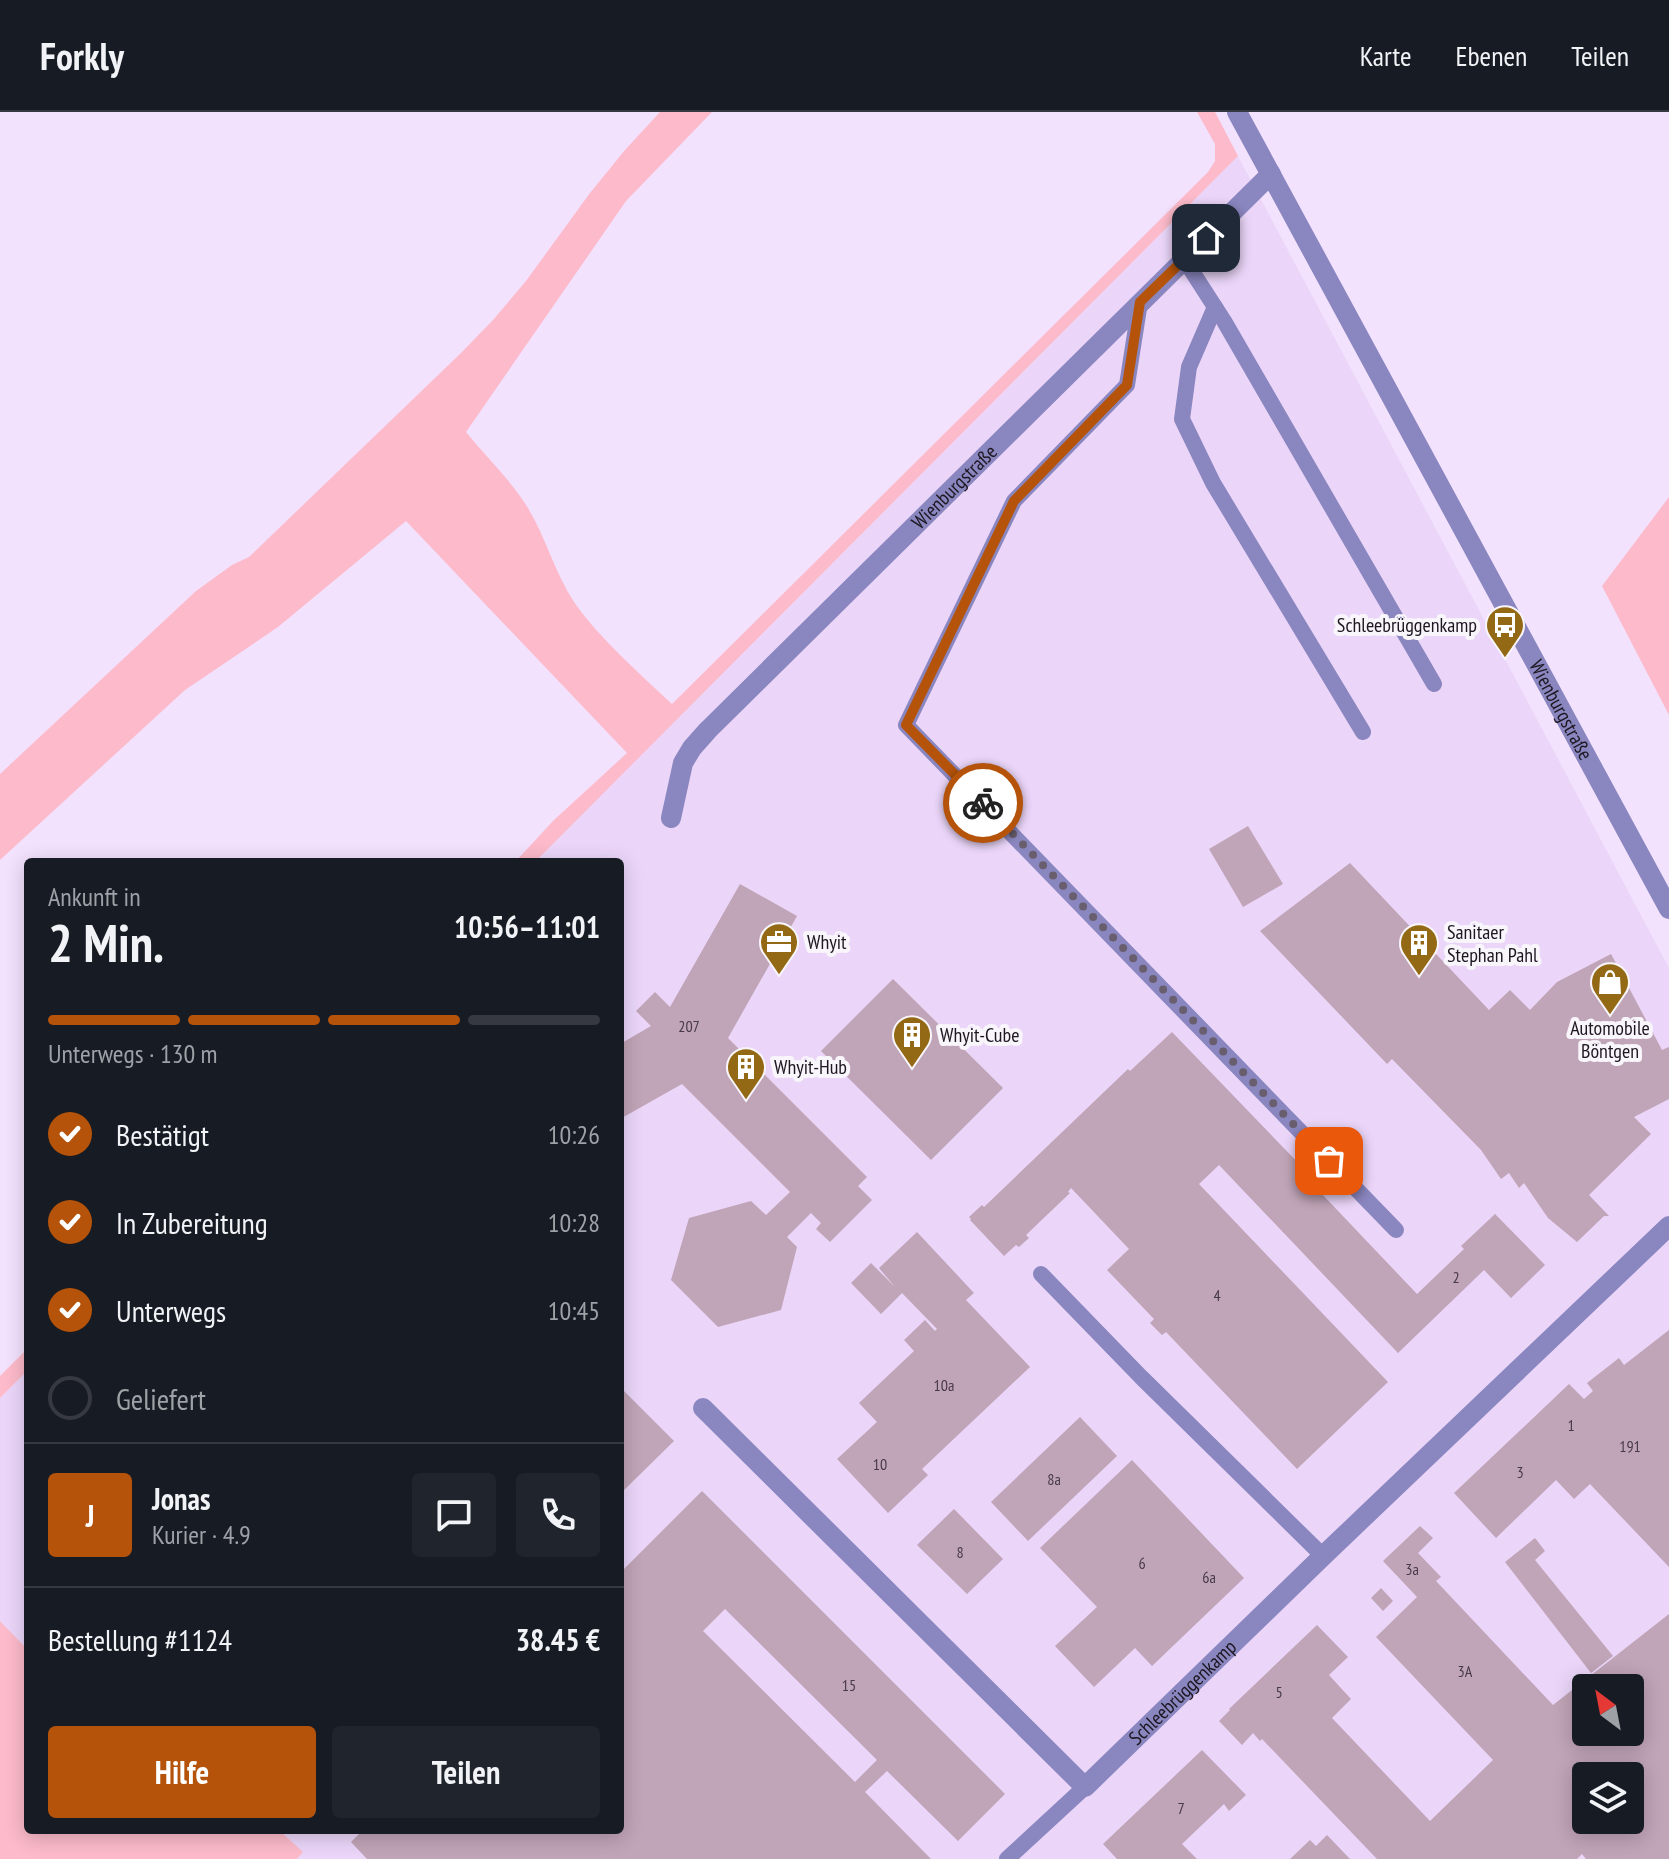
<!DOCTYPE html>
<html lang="de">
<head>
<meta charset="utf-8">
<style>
	:root { --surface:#171b24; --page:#20242c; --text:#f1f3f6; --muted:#9ea1a6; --line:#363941; --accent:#b45309 }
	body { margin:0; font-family:"PT Sans Narrow",sans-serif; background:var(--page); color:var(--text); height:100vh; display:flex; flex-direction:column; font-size:30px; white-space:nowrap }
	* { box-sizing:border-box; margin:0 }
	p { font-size:26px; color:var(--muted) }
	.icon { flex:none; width:44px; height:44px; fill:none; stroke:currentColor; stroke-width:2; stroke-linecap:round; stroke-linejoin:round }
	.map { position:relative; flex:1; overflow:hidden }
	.drawer { position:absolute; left:24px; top:746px; width:600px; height:976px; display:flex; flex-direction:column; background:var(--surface); border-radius:8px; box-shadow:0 4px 20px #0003 }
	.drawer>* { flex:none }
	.needle { width:52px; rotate:328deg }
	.fabs { position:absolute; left:1572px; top:1562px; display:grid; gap:16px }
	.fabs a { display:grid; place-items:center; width:72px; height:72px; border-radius:8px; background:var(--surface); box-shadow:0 4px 20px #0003; font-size:40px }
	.pin { position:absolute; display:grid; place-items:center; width:68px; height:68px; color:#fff; margin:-34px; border-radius:16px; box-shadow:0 4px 12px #0006 }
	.courier { position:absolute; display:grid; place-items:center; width:80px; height:80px; margin:-40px; border:6px solid #b45309; border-radius:50%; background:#fff; color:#222; box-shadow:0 2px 10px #0007 }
	.summary em { font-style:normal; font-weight:800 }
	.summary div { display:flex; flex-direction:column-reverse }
	.summary { display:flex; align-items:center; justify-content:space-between; height:136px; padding:0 24px }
	h1 { font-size:52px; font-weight:800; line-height:60px }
	.bar { display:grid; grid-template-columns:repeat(4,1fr); gap:12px 8px; align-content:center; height:96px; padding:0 24px }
	.bar i { height:10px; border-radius:6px; background:var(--line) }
	.bar .current { background:var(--accent) }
	.bar p { grid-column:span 4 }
	.line { display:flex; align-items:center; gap:20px; padding:0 24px; border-top:2px solid var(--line) }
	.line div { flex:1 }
	.round { display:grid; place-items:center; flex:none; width:84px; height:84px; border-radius:8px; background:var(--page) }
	ol { padding:0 24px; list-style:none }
	li { display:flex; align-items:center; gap:24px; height:88px }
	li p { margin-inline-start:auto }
	li .icon { padding:8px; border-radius:50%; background:var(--accent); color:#fff; stroke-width:4 }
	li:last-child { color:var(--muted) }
	li i { width:44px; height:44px; border:4px solid var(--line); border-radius:50% }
	.action { display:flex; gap:16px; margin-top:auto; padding:16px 24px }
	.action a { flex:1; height:92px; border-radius:8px; background:var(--accent); color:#fff; font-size:32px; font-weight:800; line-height:92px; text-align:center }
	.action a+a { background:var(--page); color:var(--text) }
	header { display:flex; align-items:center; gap:48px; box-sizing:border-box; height:112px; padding:0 40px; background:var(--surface); border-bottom:2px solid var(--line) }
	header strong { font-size:38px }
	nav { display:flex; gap:44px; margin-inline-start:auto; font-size:28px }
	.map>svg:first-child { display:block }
</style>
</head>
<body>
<header>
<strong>Forkly</strong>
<nav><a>Karte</a><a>Ebenen</a><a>Teilen</a></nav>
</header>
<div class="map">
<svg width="1669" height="1747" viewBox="0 0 1669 1747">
	<rect width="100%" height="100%" fill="#f3e2fe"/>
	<g fill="#ebd6f9" fill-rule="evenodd">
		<path d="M1238,44l431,812v891h-1372l6,-7 -24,-22h341v-968h-85zM1586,1576h44v44h-44zM1586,1664h44v44h-44z"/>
		<path d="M28,1258v280l-28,-29v-223z"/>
	</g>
	<g fill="#fcbaca">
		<path d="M660,0h52l-86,89 -160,231c20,25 45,48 62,76 18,30 27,65 46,94 26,37 65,71 98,102l536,-532 7,-11v-17l-18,-32h18l23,44 -703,706h-20l39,-42 73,-67 -221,-232 -128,106 -93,63 -185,170v-86l196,-183 36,-26 17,-8 212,-204 32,-33 33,-39 64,-88 35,-43z"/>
		<path d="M1669,385v218l-67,-129z"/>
		<path d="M28,1236v22l-28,28v-22z"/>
		<path d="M0,1509l28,29v180h251l24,22 -6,7h-297z"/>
	</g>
	<g fill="#c0a4b7" fill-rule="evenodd">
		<path d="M1248,714l35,58 -40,23 -34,-58z"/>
		<path d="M1350,751l139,147 21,-20 20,20 27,-28 54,-28 51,96 7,-3v52l-35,18 17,17 -62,61 20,21h-5l-27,26 -29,-24 -24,-35 -5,5 -10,-15 -8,6 -20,-29 -89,-91 -5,5 -127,-133z"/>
		<path d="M740,772l57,32 -69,122 139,139 -9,9 14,14 -42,42 -14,-13 5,-6 -10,-10 -24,24 10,10 -16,63 -63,17 -47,-47 18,-62 62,-17 15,14 24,-23 -108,-108 -62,35v-75l31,-18 -15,-15 19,-19 15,15z"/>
		<path d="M893,867l110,109 -72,72 -110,-109z"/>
		<path d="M1172,920l134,139 6,-6 18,19 -9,9 96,101 47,-45 -3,-3 34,-32 50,51 -34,33 -27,-28 -86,83 -179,-188 -20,19 189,198 -91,87 -131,-137 -4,3 -12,-12 4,-4 -47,-49 22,-21 -58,-61 -3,4 2,1 -44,42 3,3 -10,9 -3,-2 -12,11 -34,-36 1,-1 -2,-2 13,-12 2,2 144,-138 2,2z"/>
		<path d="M917,1120l57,61 -8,7 64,67 -108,102 6,6 -40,38 -51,-54 40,-37 -18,-19 55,-52 -10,-11 21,-20 10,11 2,-2 -35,-36 -21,21 -30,-31 20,-20 24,24 -16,-19z"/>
		<path d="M1669,1218v237l-79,-83 -16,15 -18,-19 -60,58 -42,-45 115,-109 15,15 9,-8 -6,-8 32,-25 5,7z"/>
		<path d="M620,1275l54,54 -54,53z"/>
		<path d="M1080,1305l37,39 -89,85 -37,-39z"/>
		<path d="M1132,1348l112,118 -92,88 -17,-18 -41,39 -39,-41 42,-39 -57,-59z"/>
		<path d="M702,1379l303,303 -47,47 -71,-70 -22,21 66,67h-564l-16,-17 12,-12h257v-257zM725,1497l152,151 -22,22 -152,-151z"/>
		<path d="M954,1397l49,50 -36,35 -50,-49z"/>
		<path d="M1420,1414l13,12 -15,15 23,24 -5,4 117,124 116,-91v245h-83l-4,-5 -5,5h-200l-115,-120 -2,2 -7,-8 -11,12 -23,-24 11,-11 -1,-1 88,-84 31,32 -19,18 22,24 -19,19 98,103 63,-61 -117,-123 41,-40 -34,-36zM1586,1576h44v44h-44zM1586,1664h44v44h-44z"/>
		<path d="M1535,1426l10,13 -10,9 78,96 -22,17 -86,-111z"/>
		<path d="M1381,1476l12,13 -10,10 -12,-13z"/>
		<path d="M1202,1638l44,45 -17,16 -5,-7 -42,40 15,15h-80l-14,-15z"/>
		<path d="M1327,1723l23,24h-60l20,-19 6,6z"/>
	</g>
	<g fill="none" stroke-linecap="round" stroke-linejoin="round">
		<g stroke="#8a86bf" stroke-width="16">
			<path d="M1184,147l40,62 210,363"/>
			<path d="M1140,190l-13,83 -113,116 -108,224 490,505"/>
			<path d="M1215,195l-26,60 -7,52 31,64 150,249"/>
			<path d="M1041,1162l100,103 182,179"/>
			<path d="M1007,1747l78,-72"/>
		</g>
		<g stroke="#8a86bf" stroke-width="20">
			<path id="s1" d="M1237,0l432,797"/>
			<path id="s2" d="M671,706l12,-55 9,-15 16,-18 563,-556"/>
			<path id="s3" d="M703,1296l382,379 238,-231 346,-330"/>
		</g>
	</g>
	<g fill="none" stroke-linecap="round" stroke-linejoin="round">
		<path stroke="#685e6e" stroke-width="8" stroke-dasharray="0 14.4" d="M983,691l346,358"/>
		<path stroke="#b45309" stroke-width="10" d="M983,691l-77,-78 108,-224 113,-116 13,-83 66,-64"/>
	</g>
	<defs>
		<g id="bus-pin" transform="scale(2)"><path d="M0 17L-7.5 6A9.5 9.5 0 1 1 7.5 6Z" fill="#946915" stroke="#f8f5fb"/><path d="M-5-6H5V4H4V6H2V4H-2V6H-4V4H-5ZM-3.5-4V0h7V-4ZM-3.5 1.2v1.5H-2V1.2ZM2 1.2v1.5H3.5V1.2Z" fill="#fff"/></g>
		<g id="office-pin" transform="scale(2)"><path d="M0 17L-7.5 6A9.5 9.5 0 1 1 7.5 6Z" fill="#946915" stroke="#f8f5fb"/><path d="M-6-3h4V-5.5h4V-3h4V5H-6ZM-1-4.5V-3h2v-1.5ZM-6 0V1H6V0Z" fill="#fff"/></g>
		<g id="building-pin" transform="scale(2)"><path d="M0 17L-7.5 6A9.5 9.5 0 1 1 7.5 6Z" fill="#946915" stroke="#f8f5fb"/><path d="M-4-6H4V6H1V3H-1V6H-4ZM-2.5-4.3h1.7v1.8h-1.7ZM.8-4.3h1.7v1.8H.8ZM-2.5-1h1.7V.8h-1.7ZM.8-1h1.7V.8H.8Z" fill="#fff"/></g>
		<g id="shop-pin" transform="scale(2)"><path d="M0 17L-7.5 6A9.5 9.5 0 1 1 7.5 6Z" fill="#946915" stroke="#f8f5fb"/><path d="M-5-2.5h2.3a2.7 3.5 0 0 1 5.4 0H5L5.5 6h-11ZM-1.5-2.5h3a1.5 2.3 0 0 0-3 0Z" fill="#fff"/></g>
	</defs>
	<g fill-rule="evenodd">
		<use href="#bus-pin" x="1505" y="513"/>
		<use href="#office-pin" x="779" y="830"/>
		<use href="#building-pin" x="1419" y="831"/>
		<use href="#shop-pin" x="1610" y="870"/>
		<use href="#building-pin" x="912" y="923"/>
		<use href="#building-pin" x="746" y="955"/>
	</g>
	<g text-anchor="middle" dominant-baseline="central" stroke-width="8" stroke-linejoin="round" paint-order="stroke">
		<g font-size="16" fill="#463a46">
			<text x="689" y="914">207</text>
			<text x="1456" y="1165">2</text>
			<text x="1217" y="1183">4</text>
			<text x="944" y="1273">10a</text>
			<text x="1571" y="1313">1</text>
			<text x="1630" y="1334">191</text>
			<text x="880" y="1352">10</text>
			<text x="1520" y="1360">3</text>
			<text x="1054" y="1367">8a</text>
			<text x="960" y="1440">8</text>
			<text x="1142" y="1451">6</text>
			<text x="1412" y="1457">3a</text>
			<text x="1209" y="1465">6a</text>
			<text x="1465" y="1559">3A</text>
			<text x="849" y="1573">15</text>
			<text x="1279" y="1580">5</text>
			<text x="1181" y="1696">7</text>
		</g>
		<g font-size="20" fill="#1d1721" stroke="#f8f5fb">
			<text stroke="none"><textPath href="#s2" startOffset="444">Wienburgstraße</textPath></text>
			<text stroke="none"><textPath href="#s1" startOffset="680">Wienburgstraße</textPath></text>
			<text stroke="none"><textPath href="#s3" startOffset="674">Schleebrüggenkamp</textPath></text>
		</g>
		<g font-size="20" fill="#1d1721" stroke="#f8f5fb" text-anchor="start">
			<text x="1477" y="513" text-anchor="end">Schleebrüggenkamp</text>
			<text x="1447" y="820">Sanitaer<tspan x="1447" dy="23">Stephan Pahl</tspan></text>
			<text x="807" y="830">Whyit</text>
			<text x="1610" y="916" text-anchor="middle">Automobile<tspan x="1610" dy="23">Böntgen</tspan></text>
			<text x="940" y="923">Whyit-Cube</text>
			<text x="774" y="955">Whyit-Hub</text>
		</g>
	</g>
</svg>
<div class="fabs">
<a><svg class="needle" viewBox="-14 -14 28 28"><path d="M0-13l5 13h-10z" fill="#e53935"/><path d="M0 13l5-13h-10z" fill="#9ea1a6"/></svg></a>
<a><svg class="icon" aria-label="layers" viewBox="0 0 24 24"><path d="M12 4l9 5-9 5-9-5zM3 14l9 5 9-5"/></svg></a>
</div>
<div class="pin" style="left:1329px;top:1049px;background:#ea580c"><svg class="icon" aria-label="bag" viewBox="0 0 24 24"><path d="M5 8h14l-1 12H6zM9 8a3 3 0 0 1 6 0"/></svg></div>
<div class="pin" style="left:1206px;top:126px;background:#1f2937"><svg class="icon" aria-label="home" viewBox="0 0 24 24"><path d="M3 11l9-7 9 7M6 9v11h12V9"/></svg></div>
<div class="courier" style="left:983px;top:691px"><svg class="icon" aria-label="bike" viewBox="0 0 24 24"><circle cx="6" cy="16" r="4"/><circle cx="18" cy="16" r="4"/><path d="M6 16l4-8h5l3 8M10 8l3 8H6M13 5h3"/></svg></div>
<section class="drawer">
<div class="summary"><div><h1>2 Min.</h1><p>Ankunft in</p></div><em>10:56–11:01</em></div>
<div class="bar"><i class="current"></i><i class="current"></i><i class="current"></i><i></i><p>Unterwegs · 130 m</p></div>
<ol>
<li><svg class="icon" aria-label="check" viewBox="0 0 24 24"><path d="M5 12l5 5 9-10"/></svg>Bestätigt<p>10:26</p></li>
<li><svg class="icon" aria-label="check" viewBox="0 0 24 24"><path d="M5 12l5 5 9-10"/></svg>In Zubereitung<p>10:28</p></li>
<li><svg class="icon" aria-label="check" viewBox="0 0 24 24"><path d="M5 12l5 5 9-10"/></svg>Unterwegs<p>10:45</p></li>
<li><i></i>Geliefert</li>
</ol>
<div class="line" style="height:144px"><b class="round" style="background:var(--accent);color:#fff">J</b><div><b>Jonas</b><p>Kurier · 4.9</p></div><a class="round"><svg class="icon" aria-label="chat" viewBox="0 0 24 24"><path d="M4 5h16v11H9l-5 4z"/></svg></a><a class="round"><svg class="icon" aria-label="phone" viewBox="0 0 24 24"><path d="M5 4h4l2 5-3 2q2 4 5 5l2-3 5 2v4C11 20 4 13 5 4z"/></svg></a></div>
<div class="line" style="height:104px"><div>Bestellung #1124</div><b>38.45 €</b></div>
<div class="action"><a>Hilfe</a><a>Teilen</a></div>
</section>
</div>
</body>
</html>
